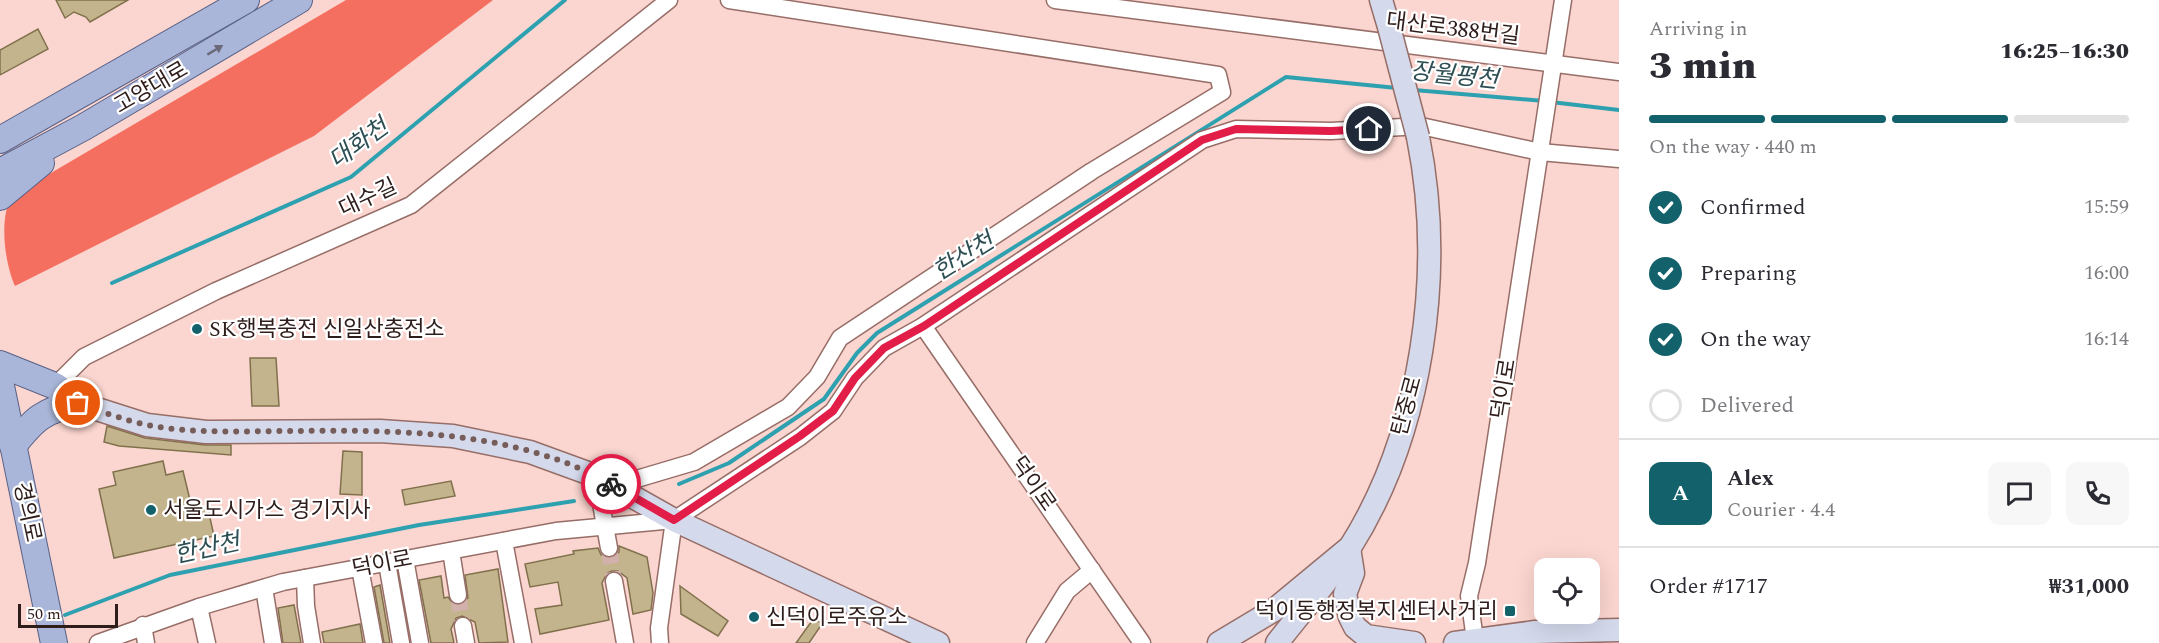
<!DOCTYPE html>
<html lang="en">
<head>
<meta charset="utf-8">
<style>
	:root { --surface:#fff; --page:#f7f7f7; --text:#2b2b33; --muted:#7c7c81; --line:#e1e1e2; --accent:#12616b }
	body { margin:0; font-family:Spectral,"Noto Sans KR",serif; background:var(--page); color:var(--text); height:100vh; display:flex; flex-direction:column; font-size:22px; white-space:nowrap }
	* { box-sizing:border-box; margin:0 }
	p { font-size:20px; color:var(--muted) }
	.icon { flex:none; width:33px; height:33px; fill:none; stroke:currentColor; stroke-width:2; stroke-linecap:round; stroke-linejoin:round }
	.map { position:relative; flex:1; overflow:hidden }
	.sheet { display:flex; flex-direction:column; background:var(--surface); width:540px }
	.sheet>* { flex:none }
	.controls { position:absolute; left:1534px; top:558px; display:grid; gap:12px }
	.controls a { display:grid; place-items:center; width:66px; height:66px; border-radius:12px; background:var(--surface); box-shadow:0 6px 24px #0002; font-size:30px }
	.scale { position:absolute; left:18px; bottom:15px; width:100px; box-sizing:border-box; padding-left:6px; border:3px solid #2e1d1b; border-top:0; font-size:16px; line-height:21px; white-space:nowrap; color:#2e1d1b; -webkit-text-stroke:4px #fff; paint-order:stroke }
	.pin { position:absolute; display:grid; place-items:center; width:51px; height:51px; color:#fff; margin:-26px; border:3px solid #fff; border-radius:50%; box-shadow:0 2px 6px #0007 }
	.courier { position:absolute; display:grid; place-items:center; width:60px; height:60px; margin:-30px; border:4px solid #e11d48; border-radius:50%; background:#fff; color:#222; box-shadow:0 2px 8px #0007 }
	.overview em { font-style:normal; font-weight:800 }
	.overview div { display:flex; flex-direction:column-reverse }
	.overview { display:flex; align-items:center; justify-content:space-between; height:102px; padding:0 30px }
	h1 { font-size:39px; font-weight:800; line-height:45px }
	.bar { display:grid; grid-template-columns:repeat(4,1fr); gap:9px 6px; align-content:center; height:72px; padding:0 30px }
	.bar i { height:8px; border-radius:4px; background:var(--line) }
	.bar .current { background:var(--accent) }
	.bar p { grid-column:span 4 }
	.line { display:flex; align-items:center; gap:15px; padding:0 30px; border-top:2px solid var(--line) }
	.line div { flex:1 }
	.round { display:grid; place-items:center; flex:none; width:63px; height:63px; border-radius:12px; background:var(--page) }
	ol { padding:0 30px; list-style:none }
	li { display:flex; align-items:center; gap:18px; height:66px }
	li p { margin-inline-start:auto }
	li .icon { padding:6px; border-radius:50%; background:var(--accent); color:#fff; stroke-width:4 }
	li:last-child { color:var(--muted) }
	li i { width:33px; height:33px; border:3px solid var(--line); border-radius:50% }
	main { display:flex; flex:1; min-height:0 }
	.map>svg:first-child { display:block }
</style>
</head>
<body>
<main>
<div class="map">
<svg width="1619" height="643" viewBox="0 0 1619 643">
	<rect width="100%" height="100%" fill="#fbd5cf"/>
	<path fill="#f56f61" d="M346,0h147l-179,136 -299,150c-10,-22 -15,-62 -6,-84 4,-6 12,-11 18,-15z"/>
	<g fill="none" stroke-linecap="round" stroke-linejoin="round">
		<g stroke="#2ea1b0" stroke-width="4">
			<path d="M1414,90l130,11"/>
			<path d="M1551,102l68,8"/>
			<path d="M112,283l239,-106 214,-177"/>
			<path d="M679,484l50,-21 95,-64 33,-46 20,-20 409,-256 111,11"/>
			<path d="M65,615l105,-40 249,-50 155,-24"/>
		</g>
	</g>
	<g fill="#c4b48d" stroke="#80714d" stroke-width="1.5">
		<path d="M56,0h72l-38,22 -4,-5 -12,-5 -9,6z"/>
		<path d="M38,29l10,20 -48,26v-25z"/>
		<path d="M250,358h26l3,48h-27z"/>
		<path d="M107,426l38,12 60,7h26v10l-112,-9 -15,-4z"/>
		<path d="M343,451l19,1v43l-22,-1z"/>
		<path d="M163,461l3,14 17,-4 8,33 5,-1 2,8 10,-2 6,27 -100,22 -15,-69 17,-4 -3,-13z"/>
		<path d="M451,481l4,15 -50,9 -3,-15z"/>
		<path d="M619,546l28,11 6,36 -2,17 -18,4 -6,-36 -9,-7h-6l-5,2 -5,10 7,37 -69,14 -5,-25 27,-4 -4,-23 -28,5 -5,-23 49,-10 -1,-3 25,-3 3,7 10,3 8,-6z"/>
		<path d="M498,569l10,73 -29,1 -4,-21 -13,-6 -6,2 -5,11 3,14h-23l-12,-63 22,-4 3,22 4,-1 6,8h5l9,-7 -3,-23z"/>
		<path d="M380,585l10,58h-6l-10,-56z"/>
		<path d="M680,586l48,35 -10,15 -37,-22z"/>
		<path d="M294,605l7,38h-18l-5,-35z"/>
		<path d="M814,618l8,6 -13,19h-13z"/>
		<path d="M360,624l3,19h-39l-2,-11z"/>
	</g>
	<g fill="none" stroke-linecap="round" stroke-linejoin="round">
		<g stroke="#d2b0ab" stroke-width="16" stroke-dasharray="16 8" stroke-linecap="butt">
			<path d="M609,548l5,33"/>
			<path d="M458,595l5,31"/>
		</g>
		<g stroke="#976d67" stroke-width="19">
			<g id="minor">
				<path d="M1055,0l564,72"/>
				<path d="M923,326l219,317"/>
				<path d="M55,386l29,-29 132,-66 195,-86 258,-205"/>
				<path d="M596,476l13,72"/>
				<path d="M613,486l81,-24 94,-55 29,-30 23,-39 252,-167 130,-79 -4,-17 -489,-75"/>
				<path d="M504,541l19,102"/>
				<path d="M451,551l7,44"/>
				<path d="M405,559l15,84"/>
				<path d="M387,563l14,80"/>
				<path d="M360,568l14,75"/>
				<path d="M305,578l1,28 6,37"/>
				<path d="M614,581l11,62"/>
				<path d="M264,588l9,55"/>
				<path d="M199,607l8,36"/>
				<path d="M143,625l3,18"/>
				<path d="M463,626l3,17"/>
				<path d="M1475,640l-6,-44 8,-33 86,-563"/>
				<path d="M98,643l101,-36 84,-25 273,-51 118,-11 126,-83 33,-26 22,-33 29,-30 39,-22 279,-186 34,-11 95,2 90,-5 119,26 79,7"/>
				<path d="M660,643l-1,-15 15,-108"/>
				<path d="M1035,643l32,-52 25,-21"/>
			</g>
		</g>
		<g stroke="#976d67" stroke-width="25">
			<g id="secondary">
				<path d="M1381,0l8,27"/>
				<path d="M78,403l69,22 59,7 174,-1 73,5 77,16 66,24 78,44 264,123"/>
				<path d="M1219,643l55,-33 75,-62 4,25 -8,21 5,23 5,10 11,9 48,7"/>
				<path d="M1277,643c24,-31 51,-61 72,-94 74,-116 96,-278 69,-412"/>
				<path d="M1455,643l80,-11 84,-2"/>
			</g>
		</g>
		<g stroke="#586186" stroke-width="28">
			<g id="primary">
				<path d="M0,140l246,-140"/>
				<path d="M0,172l84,-45 215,-127"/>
				<path d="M0,197l41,-34"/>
				<path d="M0,364l55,22 23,17"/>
				<path d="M0,381l54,262"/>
				<path d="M13,446c21,-27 31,-36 65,-43"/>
			</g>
		</g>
		<use href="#minor" stroke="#fff" stroke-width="16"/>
		<use href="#secondary" stroke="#d4daec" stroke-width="22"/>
		<use href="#primary" stroke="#a9b6d9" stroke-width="26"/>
		<g stroke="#976d67" stroke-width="25" stroke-linecap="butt">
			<path id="secondary-bridge" d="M1389,27l29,110"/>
		</g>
		<use href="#secondary-bridge" stroke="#d4daec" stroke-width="22"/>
	</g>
	<defs><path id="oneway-solid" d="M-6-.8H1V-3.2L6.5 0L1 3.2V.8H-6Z" transform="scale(1.5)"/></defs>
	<use fill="#6c6a7a" href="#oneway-solid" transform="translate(215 50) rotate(-31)"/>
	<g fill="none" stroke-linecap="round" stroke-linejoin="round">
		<path stroke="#765d5a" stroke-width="6" stroke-dasharray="0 10.8" d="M78,403c22,8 46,17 69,22 46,9 94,6 141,6 107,-1 226,-2 323,53"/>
		<path stroke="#e11d48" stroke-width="8" d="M611,484l63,36 126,-84 33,-25 22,-33 29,-30 40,-22 278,-186 34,-11 95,2 38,-2"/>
	</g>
	<g fill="#12616b" stroke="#fff" stroke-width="2">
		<circle cx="197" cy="329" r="6"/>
		<circle cx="151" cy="510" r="6"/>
		<rect x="1504" y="605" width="12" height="12" rx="3"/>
		<circle cx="754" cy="617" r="6"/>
	</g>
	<g text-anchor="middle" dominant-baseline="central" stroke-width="4.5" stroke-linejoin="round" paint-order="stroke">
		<g font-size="22" fill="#2e1d1b" stroke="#fff">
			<text transform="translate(1453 29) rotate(7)">대산로388번길</text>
			<text transform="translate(151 88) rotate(-30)">고양대로</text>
			<text transform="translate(368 198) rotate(-25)">대수길</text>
			<text transform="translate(1504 389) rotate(-81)">덕이로</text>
			<text transform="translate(1407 406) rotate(-75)">탄중로</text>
			<text transform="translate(1033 484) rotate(55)">덕이로</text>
			<text transform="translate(27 512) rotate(78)">경의로</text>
			<text transform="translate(382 564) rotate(-11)">덕이로</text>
		</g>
		<g font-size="22" fill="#2e1d1b" stroke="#fff" text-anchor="start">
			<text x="209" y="329">SK행복충전 신일산충전소</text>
			<text x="163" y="510">서울도시가스 경기지사</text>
			<text x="1498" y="611" text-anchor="end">덕이동행정복지센터사거리</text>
			<text x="766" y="617">신덕이로주유소</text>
		</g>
		<g font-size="24" font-style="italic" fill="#2d4e53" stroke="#fff">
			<text transform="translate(1454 76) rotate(6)">장월평천</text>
			<text transform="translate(359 144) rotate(-36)">대화천</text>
			<text transform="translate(964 257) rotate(-32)">한산천</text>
			<text transform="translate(207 549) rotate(-12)">한산천</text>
		</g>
	</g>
</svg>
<div class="controls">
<a><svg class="icon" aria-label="locate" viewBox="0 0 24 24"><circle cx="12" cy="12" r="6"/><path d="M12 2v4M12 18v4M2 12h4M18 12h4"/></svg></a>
</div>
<div class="scale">50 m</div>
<div class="pin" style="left:78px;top:403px;background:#ea580c"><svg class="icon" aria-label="bag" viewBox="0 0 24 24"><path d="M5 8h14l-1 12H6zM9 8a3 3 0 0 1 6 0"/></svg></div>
<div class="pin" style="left:1369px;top:129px;background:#1f2937"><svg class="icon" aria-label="home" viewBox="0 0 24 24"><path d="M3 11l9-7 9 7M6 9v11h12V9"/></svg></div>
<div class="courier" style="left:611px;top:484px"><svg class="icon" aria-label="bike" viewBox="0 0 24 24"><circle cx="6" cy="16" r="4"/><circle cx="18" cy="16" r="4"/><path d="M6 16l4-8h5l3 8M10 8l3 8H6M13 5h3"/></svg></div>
</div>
<section class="sheet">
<div class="overview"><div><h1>3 min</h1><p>Arriving in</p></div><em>16:25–16:30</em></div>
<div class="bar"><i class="current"></i><i class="current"></i><i class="current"></i><i></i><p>On the way · 440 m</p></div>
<ol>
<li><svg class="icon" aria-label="check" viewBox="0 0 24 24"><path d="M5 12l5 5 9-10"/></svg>Confirmed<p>15:59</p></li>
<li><svg class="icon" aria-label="check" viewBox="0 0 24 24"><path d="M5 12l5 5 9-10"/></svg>Preparing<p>16:00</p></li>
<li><svg class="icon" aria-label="check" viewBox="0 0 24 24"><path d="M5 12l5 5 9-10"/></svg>On the way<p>16:14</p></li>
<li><i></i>Delivered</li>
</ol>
<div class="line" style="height:108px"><b class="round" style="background:var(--accent);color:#fff">A</b><div><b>Alex</b><p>Courier · 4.4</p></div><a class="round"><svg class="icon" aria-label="chat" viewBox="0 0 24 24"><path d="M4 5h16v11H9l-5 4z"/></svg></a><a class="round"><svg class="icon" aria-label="phone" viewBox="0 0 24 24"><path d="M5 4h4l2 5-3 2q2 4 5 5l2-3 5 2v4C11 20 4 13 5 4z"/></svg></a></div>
<div class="line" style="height:78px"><div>Order #1717</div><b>₩31,000</b></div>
</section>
</main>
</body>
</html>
